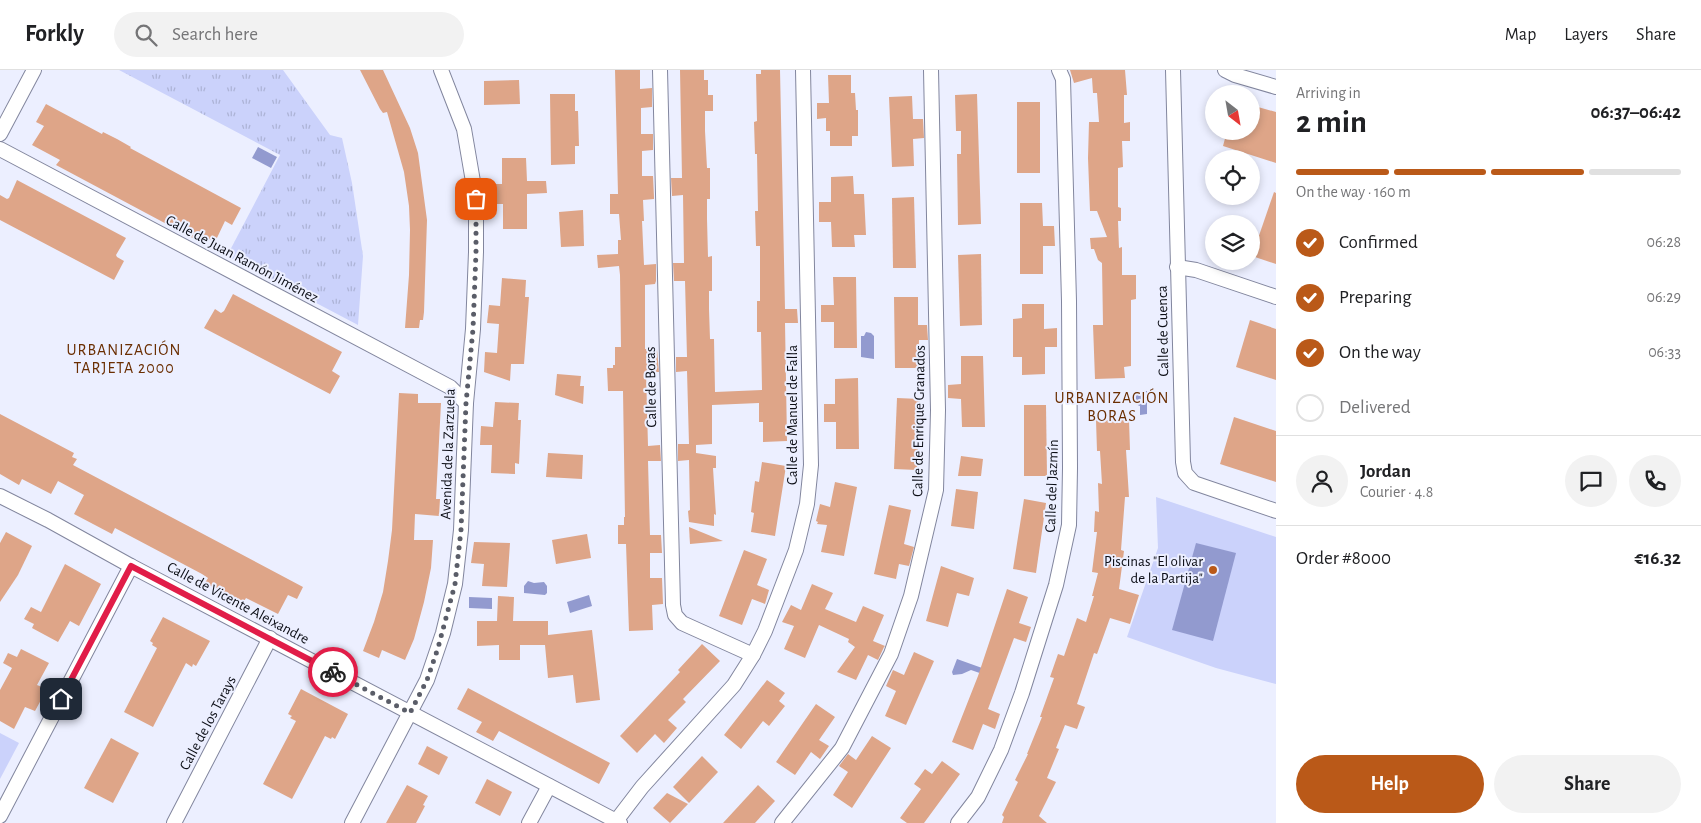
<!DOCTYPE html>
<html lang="en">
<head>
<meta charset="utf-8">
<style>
	:root { --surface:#fff; --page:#f2f2f2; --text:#202124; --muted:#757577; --line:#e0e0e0; --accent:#ba5918 }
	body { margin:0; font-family:"Alegreya Sans",sans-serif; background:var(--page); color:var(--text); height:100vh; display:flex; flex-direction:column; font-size:19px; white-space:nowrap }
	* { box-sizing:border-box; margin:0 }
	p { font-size:16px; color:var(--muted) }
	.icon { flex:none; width:28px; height:28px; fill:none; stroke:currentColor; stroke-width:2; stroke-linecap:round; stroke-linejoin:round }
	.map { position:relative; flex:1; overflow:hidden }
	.drawer { display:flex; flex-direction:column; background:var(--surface); width:425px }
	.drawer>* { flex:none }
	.needle { width:32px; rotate:149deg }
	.buttons { position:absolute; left:1205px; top:15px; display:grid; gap:10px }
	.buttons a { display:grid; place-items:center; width:55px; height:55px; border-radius:50%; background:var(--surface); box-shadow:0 2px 8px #0003; font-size:25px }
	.pin { position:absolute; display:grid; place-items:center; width:42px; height:42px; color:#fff; margin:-21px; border-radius:10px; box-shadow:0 2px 8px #0006 }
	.courier { position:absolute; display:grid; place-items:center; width:50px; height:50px; margin:-25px; border:4px solid #e11d48; border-radius:50%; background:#fff; color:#222; box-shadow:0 1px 6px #0007 }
	.summary em { font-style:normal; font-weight:600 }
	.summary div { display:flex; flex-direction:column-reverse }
	.summary { display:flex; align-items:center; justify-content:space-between; height:85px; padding:0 20px }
	h1 { font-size:32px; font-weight:600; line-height:38px }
	.bar { display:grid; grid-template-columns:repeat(4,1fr); gap:8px 5px; align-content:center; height:60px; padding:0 20px }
	.bar i { height:6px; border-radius:4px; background:var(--line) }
	.bar .active { background:var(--accent) }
	.bar p { grid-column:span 4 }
	.line { display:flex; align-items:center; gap:12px; padding:0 20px; border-top:1px solid var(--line) }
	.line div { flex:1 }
	.round { display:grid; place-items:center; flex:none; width:52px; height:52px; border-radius:26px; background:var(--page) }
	ol { padding:0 20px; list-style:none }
	li { display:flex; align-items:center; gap:15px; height:55px }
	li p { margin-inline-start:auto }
	li .icon { padding:5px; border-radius:50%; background:var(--accent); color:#fff; stroke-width:4 }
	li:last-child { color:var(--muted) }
	li i { width:28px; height:28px; border:2px solid var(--line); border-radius:50% }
	.primary-button { display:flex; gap:10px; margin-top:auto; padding:10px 20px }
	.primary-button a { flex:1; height:58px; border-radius:30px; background:var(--accent); color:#fff; font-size:20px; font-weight:600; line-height:58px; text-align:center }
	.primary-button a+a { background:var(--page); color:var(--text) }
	header { display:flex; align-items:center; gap:30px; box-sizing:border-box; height:70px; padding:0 25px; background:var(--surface); border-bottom:1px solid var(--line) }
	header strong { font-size:24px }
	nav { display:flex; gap:28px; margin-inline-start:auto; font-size:18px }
	.search { width:350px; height:45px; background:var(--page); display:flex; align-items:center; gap:12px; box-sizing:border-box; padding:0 18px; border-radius:28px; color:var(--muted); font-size:19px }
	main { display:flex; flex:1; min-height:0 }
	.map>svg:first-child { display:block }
</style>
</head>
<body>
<header>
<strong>Forkly</strong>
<div class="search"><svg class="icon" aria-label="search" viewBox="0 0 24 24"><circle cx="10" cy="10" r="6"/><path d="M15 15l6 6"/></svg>Search here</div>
<nav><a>Map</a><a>Layers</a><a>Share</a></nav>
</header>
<main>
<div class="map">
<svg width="1276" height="753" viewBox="0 0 1276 753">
	<defs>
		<pattern id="grass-tufts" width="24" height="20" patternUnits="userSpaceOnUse" patternTransform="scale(1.25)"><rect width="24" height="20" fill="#cbd2fb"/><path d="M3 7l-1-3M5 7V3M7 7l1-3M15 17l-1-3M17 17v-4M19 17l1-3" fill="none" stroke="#adb3d6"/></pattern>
	</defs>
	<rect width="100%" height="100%" fill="#ecefff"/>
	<path fill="url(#grass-tufts)" d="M119,0h164l47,65 12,3 10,45 11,73 -5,69 -131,-69 53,-101z"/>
	<g fill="#cbd2fb">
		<path d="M1156,427l120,40v147l-60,-16 -89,-31 31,-89z"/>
		<path d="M0,663l19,10 -19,36z"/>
	</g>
	<g fill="#929acf">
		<path d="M258,77l19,10 -6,11 -19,-10z"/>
		<path d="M866,262l5,1 3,3v23l-13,-2v-21h3z"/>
		<path d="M1136,321h11v23l-7,1v-9c-5,-2 -9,-5 -8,-10z"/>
		<path d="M1196,473l40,10 -23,88 -41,-11z"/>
		<path d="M528,511l6,2 10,-1 3,4v7l-2,2 -21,-2v-7z"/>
		<path d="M589,525l3,11 -22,7 -3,-11z"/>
		<path d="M469,527l23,1v11l-23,-1z"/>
		<path d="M957,589l39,14 -2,5 -23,-8 -9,4 -9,1 -1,-3z"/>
	</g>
	<g fill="#dea588">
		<path d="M360,0h23l27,58 8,25 9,67 -3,92 -1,8h-3l-1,8h-14l4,-53 1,-45 -1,-24 -5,-34 -17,-60 -4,1 -3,-4z"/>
		<path d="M615,0h25v19l12,-1v19l-11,1v26h12v16l-11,1v25h11l1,21v2l-11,1 1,21h-2l2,44 12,-1v17l-1,3 -10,1v64h12l2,23h-13l2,74 12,-1 1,16h-13l2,74h11l1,18h-12v25h12l1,26 -11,1 1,25 -24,1 -3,-87h-8v-19h6v-8h1l-2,-126h-15l-1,-23h6v-3h2v-18h6l-1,-72 -1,-9 -21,2 -1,-13 21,-1v-14h3l-2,-26h-9v-20h8z"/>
		<path d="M680,0h24v10h4v15h5v16h-8v20l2,37h3v31h-3v20l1,38 4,-1v35h-3v18l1,30h4l1,53 47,-2 -1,-58h-4v-31h3v-55h-4l-1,-35h3l-1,-57h-2l-1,-32 3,-1 -1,-47h5v-4h19l5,239h12l1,14h-13l2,118 -24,1v-20h-4v-19l-47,2v39l-16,1v8l20,3v12h-3l3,47 -2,-1v12l-25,-4 -1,-11 2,-1 -1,-50 -11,1v-17h11l-2,-73 -11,1v-15h11l-2,-76h-11l-1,-18h11l-1,-68 -11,1 -1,-18h11z"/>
		<path d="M1070,0h55l2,25h-3v28l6,-1v19h-8l1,26 -5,1v39l3,1v13h-3l1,27 3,-1v28h14v24l-5,1v66l-7,1 1,11 -30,1 -2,-54h10l-1,-62 -4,-3 -4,-11h-3l-1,-11 17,-1 -10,-26h-7l-2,-53 1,-36h10l-2,-29h-4l-1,-15 -18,5z"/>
		<path d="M828,5h23v18h4l1,17h2v26h-6v10h-22v-15h-4v-13l-9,1v-16h12z"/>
		<path d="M519,10l1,24 -36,1v-24z"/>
		<path d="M550,24h25v17h3l1,35h-4v18l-24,1z"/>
		<path d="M977,24l4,130 -23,1 -1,-71h4v-23h-5l-1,-36z"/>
		<path d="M912,26l1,23h10l1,19 -11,1 1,27 -22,1 -3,-70z"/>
		<rect x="1017" y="32" width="23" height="71"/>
		<path d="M46,34l56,30 1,-2 14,7 14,8 -1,1 111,60 -9,17 -7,-4 -10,21 -8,-4 -3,6 -148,-79 4,-5 -28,-15 12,-19 -8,-4z"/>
		<path d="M1251,35l25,7v51l-53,-17 4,-15h24z"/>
		<path d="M502,88h24l1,23h19l1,12 -20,1v35h-24v-25h-13l-1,-20h13z"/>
		<path d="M853,106l1,18h10l2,41h-12l1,12h-23l-1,-25h-12v-20h12v-25z"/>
		<path d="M17,110l109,58 -10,17 1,2 7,4 -10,19 -114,-60v-25l7,4 2,-1z"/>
		<path d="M1274,122l2,1v71l-24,-8z"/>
		<path d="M914,127l2,71h-23l-1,-70z"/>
		<path d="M1020,133h22l1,23h11l1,20h-12v28h-23z"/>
		<path d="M583,140l1,36 -23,1 -2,-35z"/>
		<path d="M981,184l1,71 -22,1 -2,-71z"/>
		<path d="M833,207h23l1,71h-23v-26h-13v-17h13z"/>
		<path d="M502,208l24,2 -1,17h4l-5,67h-13l-1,17 -26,-9 1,-20 12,1 2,-29 -12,-1 2,-18 11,1z"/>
		<path d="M233,224l109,58 -10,19 8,5 -10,18 -126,-66 11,-19 6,4 3,-2z"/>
		<path d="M894,227h24v28h9l1,15h-9l-1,28h-23z"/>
		<path d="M1022,234h22v25l13,-1v19h-12v27l-23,1v-18h-9v-38l9,-1z"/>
		<path d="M1250,250l26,9v51l-40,-13z"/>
		<path d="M961,286h22l2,71h-23l-1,-28 -13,-1v-13l13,-1z"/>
		<path d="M557,304l24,2 -1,10h4l-1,18 -28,-9z"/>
		<path d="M858,308l1,71h-23v-27h-12v-18h11v-25z"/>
		<path d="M399,323l19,1v9h23l-5,96h4l-1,17 -24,-2 -1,26h19l-2,28 -7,34 -10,37 -9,21 -23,-10 -3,8 -16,-7 11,-29 9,-30 5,-31 4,-31z"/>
		<path d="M897,328l23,1 -3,71 -23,-1z"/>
		<path d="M495,332l24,1 -1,17h3l-2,44 -4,-1v11l-24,-1 1,-28h-12l1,-19 12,1z"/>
		<path d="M1024,335h22l1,71h-23z"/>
		<path d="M0,344l74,39 -2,4 5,2 -4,6 230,122 -6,12 -9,-4 -10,19 -32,-16 -3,5 -38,-20 3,-5 -6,-4 -87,-46 -3,6 -38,-20 10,-19 -26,-14 -7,13 -29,-15 -3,6 -19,-11z"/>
		<path d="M1234,347l42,14v51l-56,-18z"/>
		<path d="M1096,350h33l1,30h-4l3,47h-4l-4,53 3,1 -5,38 20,6 -9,29 -20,-6 -13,36 -3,-1 -17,51 8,3 -8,22 -12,-4 -9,23 3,1 -12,29 9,4 -17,34 8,7h-45l2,-6 -2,-2 16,-33 -3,-2 13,-26h-1l15,-37h-2l14,-39 -4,-1 8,-23 6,2 13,-38 9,4 8,-26h-2l6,-23 -6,-1 5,-40h-3l1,-21 4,1 -1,-29 4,1 -2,-33h-3z"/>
		<path d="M548,383l35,2 -1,24 -36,-2z"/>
		<path d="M961,386l22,3 -2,17h-23z"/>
		<path d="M762,392l24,4 -11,70 -24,-4 3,-19 -3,-1 4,-31 4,1z"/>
		<path d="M835,412l22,5 -13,69 -23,-4 6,-27 -10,-1 1,-2 -2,-1 4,-17 10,3z"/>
		<path d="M956,419l22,3 -4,37 -23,-3z"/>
		<path d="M1024,429l22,4 -10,70 -23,-4z"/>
		<path d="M889,435l22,5 -7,34 10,3 -5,19 -10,-2 -3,15 -22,-5z"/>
		<path d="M689,457l34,14 -33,3z"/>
		<path d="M6,462l26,14 -14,29 -18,27v-59z"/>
		<path d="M587,464l4,24 -35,6 -4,-24z"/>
		<path d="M474,472l36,1 -3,44 -25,-1 2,-22 -13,-1z"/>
		<path d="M744,480l23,9 -10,26 12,5 -4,14 -13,-5 -10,26 -23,-9z"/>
		<path d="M65,494l36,20 -22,42 -9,-5 -12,21 -26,-14 2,-4 -10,-5 7,-12 10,5z"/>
		<path d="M941,496l33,12 -5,18 -12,-3 -9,34 -22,-6z"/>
		<path d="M812,514l21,9 -8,16 31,13 7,-16 21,9 -11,26 12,5 -1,1 -6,13 -10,-5 -12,25 -19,-8 18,-25 -7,-5 1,-3 -30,-14 -14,33 -21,-9 10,-23 -12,-4 9,-17 10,5z"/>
		<path d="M1007,519l21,8 -9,26 12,4 -5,15 -12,-4 -26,71 12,5 -5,15 -12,-5 -10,26 -21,-8 26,-66z"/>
		<path d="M498,526l16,1 -1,24h35v14l44,-5 8,70 -24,3 -3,-28 -25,3 -3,-33h-25v15h-21v-15l-22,1v-25h20z"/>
		<path d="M163,547l47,24 -14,25 -3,-2 -1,3 -6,-4 -33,64 -29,-15 33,-64 -5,-3 1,-2 -3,-2z"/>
		<path d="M702,574l18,17 -37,38 3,3 -18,18 9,8 -13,15 -9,-9 -18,19 -17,-17 60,-64 -2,-2z"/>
		<path d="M21,579l28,14 -12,22 10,4 -12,22 -10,-4 -11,22 -14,-8v-31l12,-22 -9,-5 5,-10 9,4z"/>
		<path d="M914,582l20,9 -28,64 -21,-9 11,-25 -10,-5 7,-16 11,5z"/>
		<path d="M767,610l18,13 -6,8 6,5 -16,20 -6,-5 -22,28 -17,-14z"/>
		<path d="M468,618l142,75 -11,21 -100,-53 -6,10 -17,-9 6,-10 -25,-13z"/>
		<path d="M301,619l47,25 -13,25 -3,-2 -1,2 -6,-3 -33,63 -29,-15 33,-63 -6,-3 2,-2 -4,-2z"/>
		<path d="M816,634l19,13 -16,23 10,6 -9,13 -9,-7 -16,23 -19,-13z"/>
		<path d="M872,666l19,12 -39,60 -19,-13 15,-23 -9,-6 9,-12 8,6z"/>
		<path d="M111,668l28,15 -26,50 -29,-15z"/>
		<path d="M427,676l21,11 -9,18 -21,-11z"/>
		<path d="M702,686l16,16 -29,31 -16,-16z"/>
		<path d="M942,691l18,13 -36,49h-17l-7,-5 21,-29 -7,-5 11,-15 7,5z"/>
		<path d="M487,709l25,13 -12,24 -25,-13z"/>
		<path d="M407,715l21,11 -5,9 2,1 -9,17h-30z"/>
		<path d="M758,715l17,16 -20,22h-32z"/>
		<path d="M667,723l21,11 -18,19 -17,-15z"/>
	</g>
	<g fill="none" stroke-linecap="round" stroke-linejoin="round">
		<g stroke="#82869e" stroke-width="16">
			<g id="street">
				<path d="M660,0l13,535 2,10 7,8 71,32"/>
				<path d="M1173,0l10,392 2,11 9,10 82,28"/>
				<path d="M1225,0l10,5 41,12"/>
				<path d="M0,64l34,-64"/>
				<path d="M0,79l450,238 16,16"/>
				<path d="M1177,197l19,3 80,27"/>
				<path d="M0,426l48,24 83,46 489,257"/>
				<path d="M0,746l131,-250"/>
				<path d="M616,751l26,-34 92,-102 19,-30 12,-24 31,-81 11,-46 4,-39 -8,-395"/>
				<path d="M174,753l96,-185"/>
				<path d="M352,753l75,-143 16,-47 12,-49 6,-54 5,-127 7,-74 3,-77v-53l-12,-70 -23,-59"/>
				<path d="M529,753l20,-37"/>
				<path d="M782,753l60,-75 49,-94 20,-58 25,-106 2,-80 -7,-340"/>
				<path d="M958,753l20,-26 23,-47 21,-57 34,-108 13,-60 1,-57 -1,-167 -6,-222 -4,-9"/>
			</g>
		</g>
		<use href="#street" stroke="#fff" stroke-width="14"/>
	</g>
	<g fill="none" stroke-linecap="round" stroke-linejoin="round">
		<path stroke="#5a5d68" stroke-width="5" stroke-dasharray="0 9" d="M333,602l77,41 17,-33 11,-32 17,-64 6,-54 5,-127 7,-74 3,-77v-53"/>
		<path stroke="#e11d48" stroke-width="6" d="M61,629l70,-133 202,106"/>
	</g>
	<circle fill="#ba5918" stroke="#ecefff" stroke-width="2" cx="1213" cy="500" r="5"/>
	<g text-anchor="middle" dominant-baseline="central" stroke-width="4" stroke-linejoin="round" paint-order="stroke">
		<g font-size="15" fill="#0c0e16" stroke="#ecefff">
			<text transform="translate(242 189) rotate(28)">Calle de Juan Ramón Jiménez</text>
			<text transform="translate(1163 261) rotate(-91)">Calle de Cuenca</text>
			<text transform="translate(651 317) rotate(-91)">Calle de Boras</text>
			<text transform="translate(792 345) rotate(-90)">Calle de Manuel de Falla</text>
			<text transform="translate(919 351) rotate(-89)">Calle de Enrique Granados</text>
			<text transform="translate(448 384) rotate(-88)">Avenida de la Zarzuela</text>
			<text transform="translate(1052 416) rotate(-88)">Calle del Jazmín</text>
			<text transform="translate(238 533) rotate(28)">Calle de Vicente Aleixandre</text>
			<text transform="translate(208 653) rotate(-62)">Calle de los Tarays</text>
		</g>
		<g font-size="15" fill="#0c0e16" stroke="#ecefff" text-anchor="end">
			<text x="1203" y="491">Piscinas "El olivar<tspan x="1203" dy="17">de la Partija"</tspan></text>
		</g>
		<g font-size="16" letter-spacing="1" fill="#6a2e02" stroke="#ecefff">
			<text x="124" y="280">URBANIZACIÓN<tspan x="124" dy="18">TARJETA 2000</tspan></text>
			<text x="1112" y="328">URBANIZACIÓN<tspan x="1112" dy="18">BORAS</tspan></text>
		</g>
	</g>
</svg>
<div class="buttons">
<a><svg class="needle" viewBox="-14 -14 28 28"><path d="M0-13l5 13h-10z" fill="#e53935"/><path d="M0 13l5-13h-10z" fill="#757577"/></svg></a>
<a><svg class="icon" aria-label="locate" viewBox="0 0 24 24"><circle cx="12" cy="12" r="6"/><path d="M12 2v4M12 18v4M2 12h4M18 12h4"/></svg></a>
<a><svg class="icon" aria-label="layers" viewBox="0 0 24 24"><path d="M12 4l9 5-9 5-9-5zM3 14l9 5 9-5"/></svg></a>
</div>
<div class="pin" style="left:476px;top:129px;background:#ea580c"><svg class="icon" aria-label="bag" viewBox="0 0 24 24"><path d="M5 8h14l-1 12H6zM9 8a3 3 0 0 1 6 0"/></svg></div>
<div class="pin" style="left:61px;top:629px;background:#1f2937"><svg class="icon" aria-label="home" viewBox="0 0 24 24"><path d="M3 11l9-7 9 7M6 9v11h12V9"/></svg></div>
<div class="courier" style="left:333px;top:602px"><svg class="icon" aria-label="bike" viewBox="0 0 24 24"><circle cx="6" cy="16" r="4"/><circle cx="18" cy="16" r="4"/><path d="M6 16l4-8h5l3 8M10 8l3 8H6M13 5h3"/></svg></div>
</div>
<section class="drawer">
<div class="summary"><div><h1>2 min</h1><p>Arriving in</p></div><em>06:37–06:42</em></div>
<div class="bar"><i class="active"></i><i class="active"></i><i class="active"></i><i></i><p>On the way · 160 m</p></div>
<ol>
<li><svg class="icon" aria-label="check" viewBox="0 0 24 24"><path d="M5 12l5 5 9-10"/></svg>Confirmed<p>06:28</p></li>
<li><svg class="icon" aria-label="check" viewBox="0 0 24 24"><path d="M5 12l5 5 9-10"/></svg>Preparing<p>06:29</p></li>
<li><svg class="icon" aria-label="check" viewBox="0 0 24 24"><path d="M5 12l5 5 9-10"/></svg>On the way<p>06:33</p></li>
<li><i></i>Delivered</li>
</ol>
<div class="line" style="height:90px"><a class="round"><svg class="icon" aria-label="person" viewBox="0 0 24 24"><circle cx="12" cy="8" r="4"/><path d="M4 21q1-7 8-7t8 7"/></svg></a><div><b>Jordan</b><p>Courier · 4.8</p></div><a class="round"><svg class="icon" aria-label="chat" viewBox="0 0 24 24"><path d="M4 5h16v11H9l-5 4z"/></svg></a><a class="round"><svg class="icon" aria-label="phone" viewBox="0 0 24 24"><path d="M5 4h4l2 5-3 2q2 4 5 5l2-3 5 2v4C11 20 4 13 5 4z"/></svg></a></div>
<div class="line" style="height:65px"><div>Order #8000</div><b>€16.32</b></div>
<div class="primary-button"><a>Help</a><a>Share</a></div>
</section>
</main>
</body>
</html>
